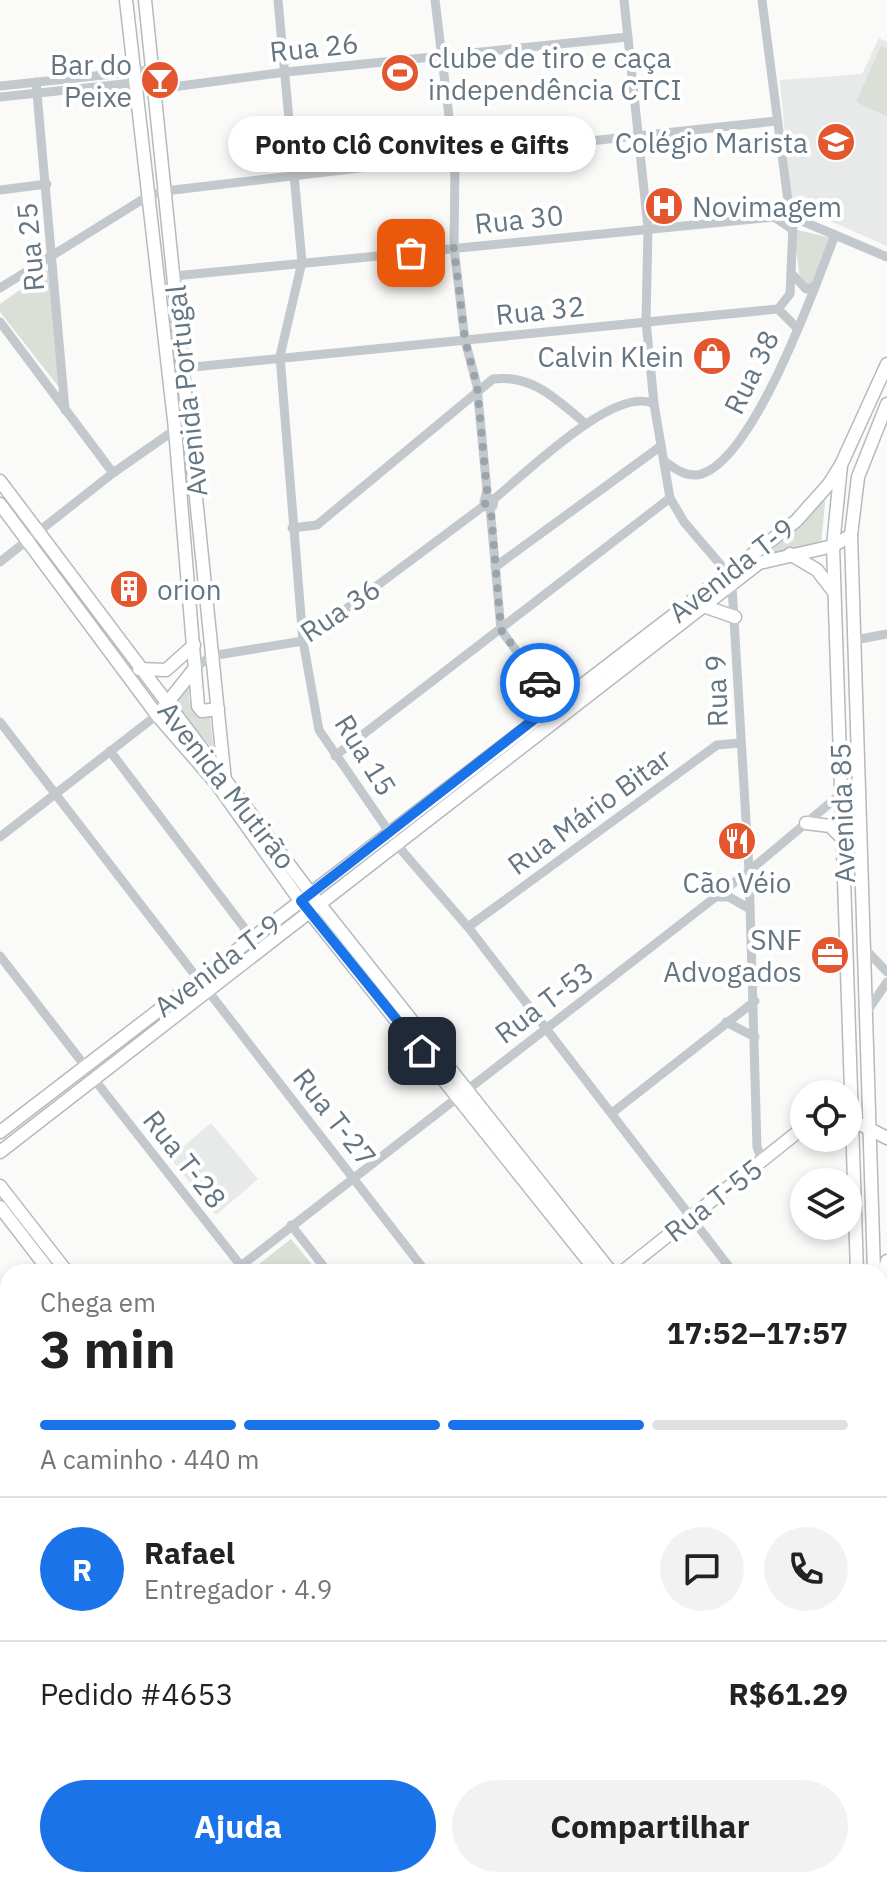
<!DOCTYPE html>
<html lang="pt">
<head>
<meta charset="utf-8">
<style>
	:root { --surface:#fff; --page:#f2f2f2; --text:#222; --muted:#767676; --line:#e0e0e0; --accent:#1a73e8 }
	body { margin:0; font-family:"IBM Plex Sans",sans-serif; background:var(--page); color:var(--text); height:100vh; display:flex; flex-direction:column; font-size:30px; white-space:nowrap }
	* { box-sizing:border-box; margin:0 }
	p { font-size:26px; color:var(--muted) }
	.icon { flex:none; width:44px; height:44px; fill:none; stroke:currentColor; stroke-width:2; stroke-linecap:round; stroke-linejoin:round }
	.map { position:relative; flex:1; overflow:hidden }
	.panel { position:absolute; left:0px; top:1264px; width:888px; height:624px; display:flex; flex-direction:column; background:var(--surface); border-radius:24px 24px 0 0; box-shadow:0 4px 12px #0003 }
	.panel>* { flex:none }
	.fabs { position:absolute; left:790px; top:1080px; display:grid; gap:16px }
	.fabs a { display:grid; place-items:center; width:72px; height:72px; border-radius:50%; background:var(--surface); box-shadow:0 4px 12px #0003; font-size:40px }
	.pin { position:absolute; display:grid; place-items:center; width:68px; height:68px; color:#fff; margin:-34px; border-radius:16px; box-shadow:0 4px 12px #0006 }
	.courier { position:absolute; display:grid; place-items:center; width:80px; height:80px; margin:-40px; border:6px solid #1a73e8; border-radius:50%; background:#fff; color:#222; box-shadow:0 2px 10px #0007 }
	.bubble { position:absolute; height:56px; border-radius:28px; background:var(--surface); box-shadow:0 4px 12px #0003; font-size:26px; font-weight:800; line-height:56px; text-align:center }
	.summary em { font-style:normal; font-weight:800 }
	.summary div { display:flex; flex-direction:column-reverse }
	.summary { display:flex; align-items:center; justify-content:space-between; height:136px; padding:0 40px }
	h1 { font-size:52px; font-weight:800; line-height:60px }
	.bar { display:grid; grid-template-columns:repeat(4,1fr); gap:12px 8px; align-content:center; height:96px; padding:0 40px }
	.bar i { height:10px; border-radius:6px; background:var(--line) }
	.bar .current { background:var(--accent) }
	.bar p { grid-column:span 4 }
	.line { display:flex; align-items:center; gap:20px; padding:0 40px; border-top:2px solid var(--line) }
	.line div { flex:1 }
	.round { display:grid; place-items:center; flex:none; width:84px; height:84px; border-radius:42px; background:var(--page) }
	.action { display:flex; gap:16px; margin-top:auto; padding:16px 40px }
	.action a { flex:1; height:92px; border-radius:48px; background:var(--accent); color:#fff; font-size:32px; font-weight:800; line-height:92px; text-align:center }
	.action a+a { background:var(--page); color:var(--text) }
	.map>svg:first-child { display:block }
</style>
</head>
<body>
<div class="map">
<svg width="887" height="1888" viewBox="0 0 887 1888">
	<rect width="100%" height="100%" fill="#fafaf8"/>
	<g fill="#e8e9e9">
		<path d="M879,38l8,4v204l-96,-42 -11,-124 82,-6z"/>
		<path d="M211,1123l47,56 -42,36 -46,-57z"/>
	</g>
	<g fill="#dadfd7">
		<path d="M881,46l6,2v68l-31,-14z"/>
		<path d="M793,229l38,9 -20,48h-6l-5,-8z"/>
		<path d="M49,269l13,122 -62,-79v-8z"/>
		<path d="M826,492l-5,53 -53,8 -23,18 -2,-4z"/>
		<path d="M189,683v17l5,12 16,4 4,35 -42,-49z"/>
		<path d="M291,1239l27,33h-69z"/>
		<path d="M215,1880h156l2,8h-169z"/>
	</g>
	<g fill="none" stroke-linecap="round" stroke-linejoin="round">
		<g stroke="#b5babe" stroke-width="15">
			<g id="major">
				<path d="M126,0l49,429 23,277 4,5 16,-2"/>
				<path d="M145,0l80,781"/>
				<path d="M0,481l306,406 305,385"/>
				<path d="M0,504l157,211 59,68 80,112 301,377"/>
				<path d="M790,554l27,16 17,22"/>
				<path d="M706,607l29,10"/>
				<path d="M139,669l27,1 28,-25"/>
				<path d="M160,712l35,-44"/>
				<path d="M806,823l24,3 13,13"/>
				<path d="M848,1118l39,20"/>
				<path d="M0,1132l796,-611 33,-37 12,-19"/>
				<path d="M0,1152l759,-589 74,-17 18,-11"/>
				<path d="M0,1186l67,86"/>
				<path d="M0,1207l50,65"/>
				<path d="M622,1272l182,-145"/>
				<path d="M857,1272l-24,-726 8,-81 46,-101"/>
				<path d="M874,1272l-23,-737 7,-58 29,-73"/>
				<path d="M880,1290l7,-29"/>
				<path d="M880,1406l7,114"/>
				<path d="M880,1620l3,4 4,74"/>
				<path d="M0,1675l8,10"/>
				<path d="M0,1691l8,10"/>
				<path d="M880,1702l7,145"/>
				<path d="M0,1750l8,-6"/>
				<path d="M156,1880l7,8"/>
				<path d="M461,1880l1,8"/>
				<path d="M474,1880l1,8"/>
				<path d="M191,1888l10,-8"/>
				<path d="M639,1888l233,-8"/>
			</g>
		</g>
		<g stroke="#c3c8cc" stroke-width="9">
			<path d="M278,0l24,262 -22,94 23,285 16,89 84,122 65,75 265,345"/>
			<path d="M435,0l18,150"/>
			<path d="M624,0l24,228 -2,93 8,83 16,94 14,24 36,42 12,22 17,285 8,276 5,14"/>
			<path d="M762,0l27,209 13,12 85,36"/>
			<path d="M36,82l29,328"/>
			<path d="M0,86l151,-16"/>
			<path d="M0,97l152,-16"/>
			<path d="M154,101l18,-14 114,-15 342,-35"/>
			<path d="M458,155l319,-34"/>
			<path d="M455,162l-1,86 11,92 12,46 10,105 -3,11 3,5 6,-1 1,-7 -8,-2"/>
			<path d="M0,190l47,-6"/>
			<path d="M793,275l13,14 9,-2"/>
			<path d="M174,276l600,-59 18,12"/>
			<path d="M0,288l148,-92 17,-5 280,-33"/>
			<path d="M778,309l12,-15 3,-69"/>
			<path d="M0,322l113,151"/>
			<path d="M184,368l594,-59 19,19"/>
			<path d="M664,461c10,7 20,15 33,14 55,-8 119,-191 138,-240"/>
			<path d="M494,499c30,-24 121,-115 160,-95"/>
			<path d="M490,507l11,123 54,73"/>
			<path d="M292,528l25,-3 176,-146c40,-5 64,21 93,45"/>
			<path d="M0,562l113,-89 76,-53"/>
			<path d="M495,567l166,-121"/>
			<path d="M855,640l32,-6"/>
			<path d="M195,668l16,-12 92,-15 182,-136"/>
			<path d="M0,722l198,257"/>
			<path d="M110,751l142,187"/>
			<path d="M335,756l335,-258"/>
			<path d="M0,837l157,-122"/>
			<path d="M715,897h14l21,12"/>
			<path d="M468,927l249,-182 23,-2"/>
			<path d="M866,950l21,22"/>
			<path d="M0,956l85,110"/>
			<path d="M208,991l218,281"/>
			<path d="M866,1013l21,-31"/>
			<path d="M726,1022l29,15"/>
			<path d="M94,1079l147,187"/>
			<path d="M612,1113l143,-112"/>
			<path d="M291,1225l37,47"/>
			<path d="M233,1272l516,-401 93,-78 19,-5"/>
			<path d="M880,1371l7,-1"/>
			<path d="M0,1444l8,10"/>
			<path d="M376,1880l2,8"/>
			<path d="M528,1880v8"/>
			<path d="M616,1880l1,8"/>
		</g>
		<use href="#major" stroke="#fff" stroke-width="12"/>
	</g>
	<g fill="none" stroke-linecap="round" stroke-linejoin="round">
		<path stroke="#99a4ac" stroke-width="8" stroke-dasharray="0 14.4" d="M411,253l43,-5 11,92 12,46 10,105 -3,11 7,11 10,117 39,53"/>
		<path stroke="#1a73e8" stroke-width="10" d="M422,1051l-121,-150 254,-198 -15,-20"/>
	</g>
	<defs>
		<g id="stadium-disc" transform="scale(2)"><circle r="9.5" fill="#e4572e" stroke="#fff"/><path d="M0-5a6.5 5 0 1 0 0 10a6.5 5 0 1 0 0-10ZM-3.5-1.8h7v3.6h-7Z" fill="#fff"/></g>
		<g id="bar-disc" transform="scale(2)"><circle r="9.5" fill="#e4572e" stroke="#fff"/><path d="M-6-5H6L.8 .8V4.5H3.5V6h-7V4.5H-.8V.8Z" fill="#fff"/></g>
		<g id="school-disc" transform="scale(2)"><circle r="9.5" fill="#e4572e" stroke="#fff"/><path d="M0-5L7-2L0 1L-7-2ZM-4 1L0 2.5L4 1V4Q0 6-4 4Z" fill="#fff"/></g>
		<g id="hospital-disc" transform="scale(2)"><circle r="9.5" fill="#e4572e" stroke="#fff"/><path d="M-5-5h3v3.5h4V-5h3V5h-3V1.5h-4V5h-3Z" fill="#fff"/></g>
		<g id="shop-disc" transform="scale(2)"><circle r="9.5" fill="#e4572e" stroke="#fff"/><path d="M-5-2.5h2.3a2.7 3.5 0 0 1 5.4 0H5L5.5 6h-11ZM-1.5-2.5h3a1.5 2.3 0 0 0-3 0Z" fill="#fff"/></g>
		<g id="building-disc" transform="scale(2)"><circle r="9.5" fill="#e4572e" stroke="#fff"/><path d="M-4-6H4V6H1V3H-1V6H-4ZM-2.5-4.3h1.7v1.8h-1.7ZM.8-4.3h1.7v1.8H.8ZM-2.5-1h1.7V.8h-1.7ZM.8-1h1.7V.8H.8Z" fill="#fff"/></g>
		<g id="restaurant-disc" transform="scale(2)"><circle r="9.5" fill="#e4572e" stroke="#fff"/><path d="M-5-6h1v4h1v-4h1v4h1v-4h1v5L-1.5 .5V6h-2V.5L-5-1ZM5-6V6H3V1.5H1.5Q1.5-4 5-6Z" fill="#fff"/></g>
		<g id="office-disc" transform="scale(2)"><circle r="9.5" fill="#e4572e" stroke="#fff"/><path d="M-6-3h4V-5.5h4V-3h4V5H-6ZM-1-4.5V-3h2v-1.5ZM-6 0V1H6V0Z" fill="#fff"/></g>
	</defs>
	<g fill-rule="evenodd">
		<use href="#stadium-disc" x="400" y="73"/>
		<use href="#bar-disc" x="160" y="80"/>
		<use href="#school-disc" x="836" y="142"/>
		<use href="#hospital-disc" x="664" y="206"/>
		<use href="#shop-disc" x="712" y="356"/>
		<use href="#building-disc" x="129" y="589"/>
		<use href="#restaurant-disc" x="737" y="841"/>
		<use href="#office-disc" x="830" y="955"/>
	</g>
	<g text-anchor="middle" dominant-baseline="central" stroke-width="8" stroke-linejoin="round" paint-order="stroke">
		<g font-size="28" fill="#657683" stroke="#fff">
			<text transform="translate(314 47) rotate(-6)">Rua 26</text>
			<text transform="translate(519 219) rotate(-6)">Rua 30</text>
			<text transform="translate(30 247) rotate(-95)">Rua 25</text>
			<text transform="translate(540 310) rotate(-6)">Rua 32</text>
			<text transform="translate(751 372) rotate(-64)">Rua 38</text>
			<text transform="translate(186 391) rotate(-96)">Avenida Portugal</text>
			<text transform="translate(731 570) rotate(-38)">Avenida T-9</text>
			<text transform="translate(340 610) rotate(-34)">Rua 36</text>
			<text transform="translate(716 691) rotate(-92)">Rua 9</text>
			<text transform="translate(366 755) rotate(58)">Rua 15</text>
			<text transform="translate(227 785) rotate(52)">Avenida Mutirão</text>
			<text transform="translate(589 811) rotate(-36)">Rua Mário Bitar</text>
			<text transform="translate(842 813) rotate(-92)">Avenida 85</text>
			<text transform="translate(217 965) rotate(-37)">Avenida T-9</text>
			<text transform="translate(544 1002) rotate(-37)">Rua T-53</text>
			<text transform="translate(335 1117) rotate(52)">Rua T-27</text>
			<text transform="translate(185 1159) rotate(52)">Rua T-28</text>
			<text transform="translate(713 1200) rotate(-38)">Rua T-55</text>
		</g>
		<g font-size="28" fill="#657683" stroke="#fff" text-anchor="end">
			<text x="428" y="57" text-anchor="start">clube de tiro e caça<tspan x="428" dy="32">independência CTCI</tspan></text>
			<text x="132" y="64">Bar do<tspan x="132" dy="32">Peixe</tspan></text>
			<text x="808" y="142">Colégio Marista</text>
			<text x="692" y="206" text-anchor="start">Novimagem</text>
			<text x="684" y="356">Calvin Klein</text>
			<text x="157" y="589" text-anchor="start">orion</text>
			<text x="737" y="882" text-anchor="middle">Cão Véio</text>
			<text x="802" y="939">SNF<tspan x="802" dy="32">Advogados</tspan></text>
		</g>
	</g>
</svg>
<div class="fabs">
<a><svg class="icon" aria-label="locate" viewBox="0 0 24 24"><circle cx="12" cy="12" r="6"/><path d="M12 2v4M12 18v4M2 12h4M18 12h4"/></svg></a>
<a><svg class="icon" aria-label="layers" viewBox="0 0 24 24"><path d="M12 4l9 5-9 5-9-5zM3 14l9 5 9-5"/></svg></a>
</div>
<div class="pin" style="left:411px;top:253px;background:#ea580c"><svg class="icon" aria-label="bag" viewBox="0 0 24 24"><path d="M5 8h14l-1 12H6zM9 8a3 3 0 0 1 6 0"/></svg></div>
<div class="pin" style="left:422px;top:1051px;background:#1f2937"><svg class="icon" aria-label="home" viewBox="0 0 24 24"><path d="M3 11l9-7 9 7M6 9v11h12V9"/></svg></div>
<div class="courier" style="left:540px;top:683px"><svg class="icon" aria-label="car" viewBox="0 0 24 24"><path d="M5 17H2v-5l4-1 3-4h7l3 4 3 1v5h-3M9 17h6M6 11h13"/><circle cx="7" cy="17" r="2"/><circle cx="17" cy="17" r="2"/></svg></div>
<div class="bubble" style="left:228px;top:116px;width:368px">Ponto Clô Convites e Gifts</div>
<section class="panel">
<div class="summary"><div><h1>3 min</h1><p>Chega em</p></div><em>17:52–17:57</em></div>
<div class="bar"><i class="current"></i><i class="current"></i><i class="current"></i><i></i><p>A caminho · 440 m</p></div>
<div class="line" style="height:144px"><b class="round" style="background:var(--accent);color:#fff">R</b><div><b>Rafael</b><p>Entregador · 4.9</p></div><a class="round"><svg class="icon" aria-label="chat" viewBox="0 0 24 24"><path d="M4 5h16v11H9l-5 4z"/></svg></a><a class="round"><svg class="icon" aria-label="phone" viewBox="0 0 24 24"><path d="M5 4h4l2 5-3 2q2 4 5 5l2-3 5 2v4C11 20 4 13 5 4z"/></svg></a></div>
<div class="line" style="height:104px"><div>Pedido #4653</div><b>R$61.29</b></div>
<div class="action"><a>Ajuda</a><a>Compartilhar</a></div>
</section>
</div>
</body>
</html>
